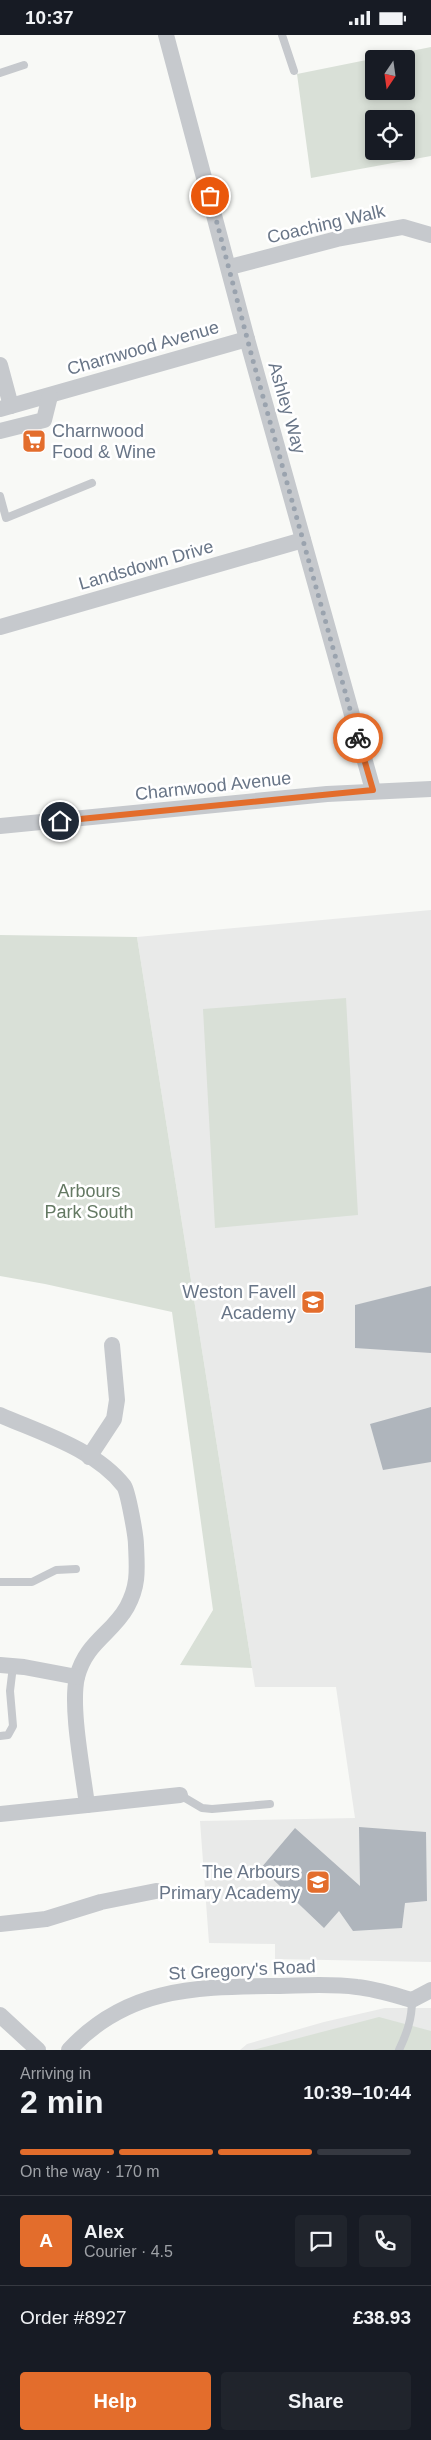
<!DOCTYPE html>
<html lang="en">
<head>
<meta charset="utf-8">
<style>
	:root { --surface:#171b24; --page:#20242c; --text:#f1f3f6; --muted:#9ea1a6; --line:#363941; --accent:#e36d2c }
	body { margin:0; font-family:Arial,sans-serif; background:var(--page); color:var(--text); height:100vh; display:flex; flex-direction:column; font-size:19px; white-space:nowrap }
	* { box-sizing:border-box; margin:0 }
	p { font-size:16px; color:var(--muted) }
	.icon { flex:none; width:28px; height:28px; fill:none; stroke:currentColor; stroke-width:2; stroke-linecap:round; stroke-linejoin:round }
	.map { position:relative; height:2015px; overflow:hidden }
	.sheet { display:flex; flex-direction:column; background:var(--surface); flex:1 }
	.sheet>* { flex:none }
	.needle { width:32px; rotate:193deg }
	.fabs { position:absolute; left:365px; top:15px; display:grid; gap:10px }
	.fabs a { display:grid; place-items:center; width:50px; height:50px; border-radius:5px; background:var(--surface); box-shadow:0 2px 8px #0003; font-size:25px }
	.pin { position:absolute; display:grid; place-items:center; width:42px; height:42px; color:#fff; margin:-21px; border:2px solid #fff; border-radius:50%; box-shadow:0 1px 5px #0007 }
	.courier { position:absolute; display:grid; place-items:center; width:50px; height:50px; margin:-25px; border:4px solid #e36d2c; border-radius:50%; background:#fff; color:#222; box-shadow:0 1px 6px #0007 }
	.overview em { font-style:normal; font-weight:700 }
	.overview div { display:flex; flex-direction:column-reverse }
	.overview { display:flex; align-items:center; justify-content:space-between; height:85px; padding:0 20px }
	h1 { font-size:32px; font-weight:700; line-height:38px }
	.bar { display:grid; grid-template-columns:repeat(4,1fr); gap:8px 5px; align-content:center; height:60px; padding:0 20px }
	.bar i { height:6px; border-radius:4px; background:var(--line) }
	.bar .active { background:var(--accent) }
	.bar p { grid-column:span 4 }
	.line { display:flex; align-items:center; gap:12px; padding:0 20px; border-top:1px solid var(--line) }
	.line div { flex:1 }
	.round { display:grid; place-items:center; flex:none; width:52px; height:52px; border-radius:5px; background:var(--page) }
	.action { display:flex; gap:10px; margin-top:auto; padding:10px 20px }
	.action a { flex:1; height:58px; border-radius:5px; background:var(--accent); color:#fff; font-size:20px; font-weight:700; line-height:58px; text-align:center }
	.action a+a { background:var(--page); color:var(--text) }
	.status { display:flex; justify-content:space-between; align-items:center; height:35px; padding:0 25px; background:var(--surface); direction:ltr }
	.status svg { height:14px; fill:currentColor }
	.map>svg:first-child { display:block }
</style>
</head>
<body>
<div class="status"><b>10:37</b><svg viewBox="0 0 49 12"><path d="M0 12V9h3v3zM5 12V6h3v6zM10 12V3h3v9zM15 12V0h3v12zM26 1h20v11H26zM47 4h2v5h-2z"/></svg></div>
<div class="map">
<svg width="431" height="2015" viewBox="0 0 431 2015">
	<rect width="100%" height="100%" fill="#f8f9f6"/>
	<g fill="#e9eae9">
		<path d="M431,875v1052l-156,-3v-15l-66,-1 -9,-122 155,-3 -19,-131h-81l-118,-750z"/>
		<path d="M385,1973h46v42h-191l7,-6 77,-22z"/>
	</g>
	<g fill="#d9e0d7" fill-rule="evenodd">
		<path d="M431,12v109l-120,22 -14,-104zM374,24h32v32h-32zM374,84h32v32h-32z"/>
		<path d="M0,900l137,2 115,731 -72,-3 33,-55 -41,-298 -127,-28 -45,-8z"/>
		<path d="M346,963l12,217 -143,13 -12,-219z"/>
		<path d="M379,1982l52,14v19h-178z"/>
	</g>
	<g fill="#afb5bc">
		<path d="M431,1251v67l-76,-5v-43z"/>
		<path d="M431,1372v55l-48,8 -13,-46z"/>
		<path d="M359,1792l67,5 1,69 -22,2 -3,25 -49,3 -14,-20 -15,17 -63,-60 34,-40 65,58z"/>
	</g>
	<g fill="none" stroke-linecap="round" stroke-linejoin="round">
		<g stroke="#c6c9cd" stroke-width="8">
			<path d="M282,0l12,36"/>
			<path d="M0,38l24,-8"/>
			<path d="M0,461l6,22 86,-35"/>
			<path d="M0,1547h32l24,-12 20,-1"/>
			<path d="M0,1701l8,-1 5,-9 -3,-35 3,-25"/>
			<path d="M180,1760l22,13 10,1 58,-5"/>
			<path d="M399,2015c8,-17 13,-31 13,-50"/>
		</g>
		<g stroke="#c6c9cd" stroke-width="16">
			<path d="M166,0l81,304 126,451"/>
			<path d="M230,232l107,-28 66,-12 28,8"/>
			<path d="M0,330l11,41"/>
			<path d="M0,374l247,-70"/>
			<path d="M0,396l44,-11 6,-24"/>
			<path d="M0,592l303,-87"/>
			<path d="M0,791l327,-32 104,-5"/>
			<path d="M0,1380c41,18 95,34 124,71 4,6 12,50 12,59 1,24 3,40 -9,62 -15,27 -41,35 -50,70 -7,30 6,95 10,128l-87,9"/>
			<path d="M89,1422l25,-38 3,-19 -5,-55"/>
			<path d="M0,1630l24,2 53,10"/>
			<path d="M87,1770l93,-10"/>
			<path d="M0,1889l46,-5 55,-17 55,-11"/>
			<path d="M0,1980l38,35"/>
			<path d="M69,2015c56,-61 123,-63 200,-64 29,0 59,-3 88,1 19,2 37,8 55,13l19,-10"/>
		</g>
	</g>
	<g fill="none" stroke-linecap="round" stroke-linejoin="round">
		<path stroke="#9aa3ae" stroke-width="5" stroke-dasharray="0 9" d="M210,161l42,161 106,381"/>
		<path stroke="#e36d2c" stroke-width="6" d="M60,786l313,-31 -15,-52"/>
	</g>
	<defs>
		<g id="supermarket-square" transform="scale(1.25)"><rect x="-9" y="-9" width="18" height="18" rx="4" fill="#e36d2c" stroke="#fff"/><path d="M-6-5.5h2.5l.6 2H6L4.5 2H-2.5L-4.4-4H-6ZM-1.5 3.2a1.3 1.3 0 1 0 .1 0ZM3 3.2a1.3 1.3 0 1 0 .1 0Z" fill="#fff"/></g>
		<g id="school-square" transform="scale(1.25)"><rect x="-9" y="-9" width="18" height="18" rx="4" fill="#e36d2c" stroke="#fff"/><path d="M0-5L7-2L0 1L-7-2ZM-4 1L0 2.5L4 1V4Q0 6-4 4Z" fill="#fff"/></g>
	</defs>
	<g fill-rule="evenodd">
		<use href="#supermarket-square" x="34" y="406"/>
		<use href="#school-square" x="313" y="1267"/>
		<use href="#school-square" x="318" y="1847"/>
	</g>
	<g text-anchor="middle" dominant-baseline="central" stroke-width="5" stroke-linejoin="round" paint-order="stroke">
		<g font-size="18" fill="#687587" stroke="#fff">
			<text transform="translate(326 189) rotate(-13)">Coaching Walk</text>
			<text transform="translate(143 313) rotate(-16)">Charnwood Avenue</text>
			<text transform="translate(287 373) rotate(74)">Ashley Way</text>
			<text transform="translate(146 530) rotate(-16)">Landsdown Drive</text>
			<text transform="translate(213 751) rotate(-6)">Charnwood Avenue</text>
			<text transform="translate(242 1935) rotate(-3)">St Gregory's Road</text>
		</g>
		<g font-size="18" fill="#687587" stroke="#fff" text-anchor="end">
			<text x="52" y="396" text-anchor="start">Charnwood<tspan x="52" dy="21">Food &amp; Wine</tspan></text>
			<text x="296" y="1257">Weston Favell<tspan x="296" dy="21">Academy</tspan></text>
			<text x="300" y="1837">The Arbours<tspan x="300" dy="21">Primary Academy</tspan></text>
		</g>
		<g font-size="18" fill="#647963" stroke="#fff">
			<text x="89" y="1156">Arbours<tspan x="89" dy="21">Park South</tspan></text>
		</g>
	</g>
</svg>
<div class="fabs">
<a><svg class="needle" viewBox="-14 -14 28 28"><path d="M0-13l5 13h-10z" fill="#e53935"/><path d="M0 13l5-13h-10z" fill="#9ea1a6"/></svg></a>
<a><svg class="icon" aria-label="locate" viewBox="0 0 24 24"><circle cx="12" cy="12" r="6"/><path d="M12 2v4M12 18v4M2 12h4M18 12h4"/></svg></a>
</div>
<div class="pin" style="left:210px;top:161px;background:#ea580c"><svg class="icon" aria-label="bag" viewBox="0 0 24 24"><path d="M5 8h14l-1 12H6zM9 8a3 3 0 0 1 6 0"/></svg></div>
<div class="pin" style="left:60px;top:786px;background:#1f2937"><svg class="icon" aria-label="home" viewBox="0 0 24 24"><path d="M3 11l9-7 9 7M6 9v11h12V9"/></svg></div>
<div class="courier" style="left:358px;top:703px"><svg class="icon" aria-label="bike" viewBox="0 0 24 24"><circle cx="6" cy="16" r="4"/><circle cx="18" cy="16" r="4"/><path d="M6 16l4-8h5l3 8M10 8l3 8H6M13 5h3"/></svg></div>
</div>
<section class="sheet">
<div class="overview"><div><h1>2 min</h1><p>Arriving in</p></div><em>10:39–10:44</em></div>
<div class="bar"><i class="active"></i><i class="active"></i><i class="active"></i><i></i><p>On the way · 170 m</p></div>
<div class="line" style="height:90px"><b class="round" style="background:var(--accent);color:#fff">A</b><div><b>Alex</b><p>Courier · 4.5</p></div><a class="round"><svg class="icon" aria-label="chat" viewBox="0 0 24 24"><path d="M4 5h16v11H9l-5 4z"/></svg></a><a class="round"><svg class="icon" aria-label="phone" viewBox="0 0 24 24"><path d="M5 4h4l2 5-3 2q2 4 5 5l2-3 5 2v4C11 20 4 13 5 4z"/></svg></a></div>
<div class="line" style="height:65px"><div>Order #8927</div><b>£38.93</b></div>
<div class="action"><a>Help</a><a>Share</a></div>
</section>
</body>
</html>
